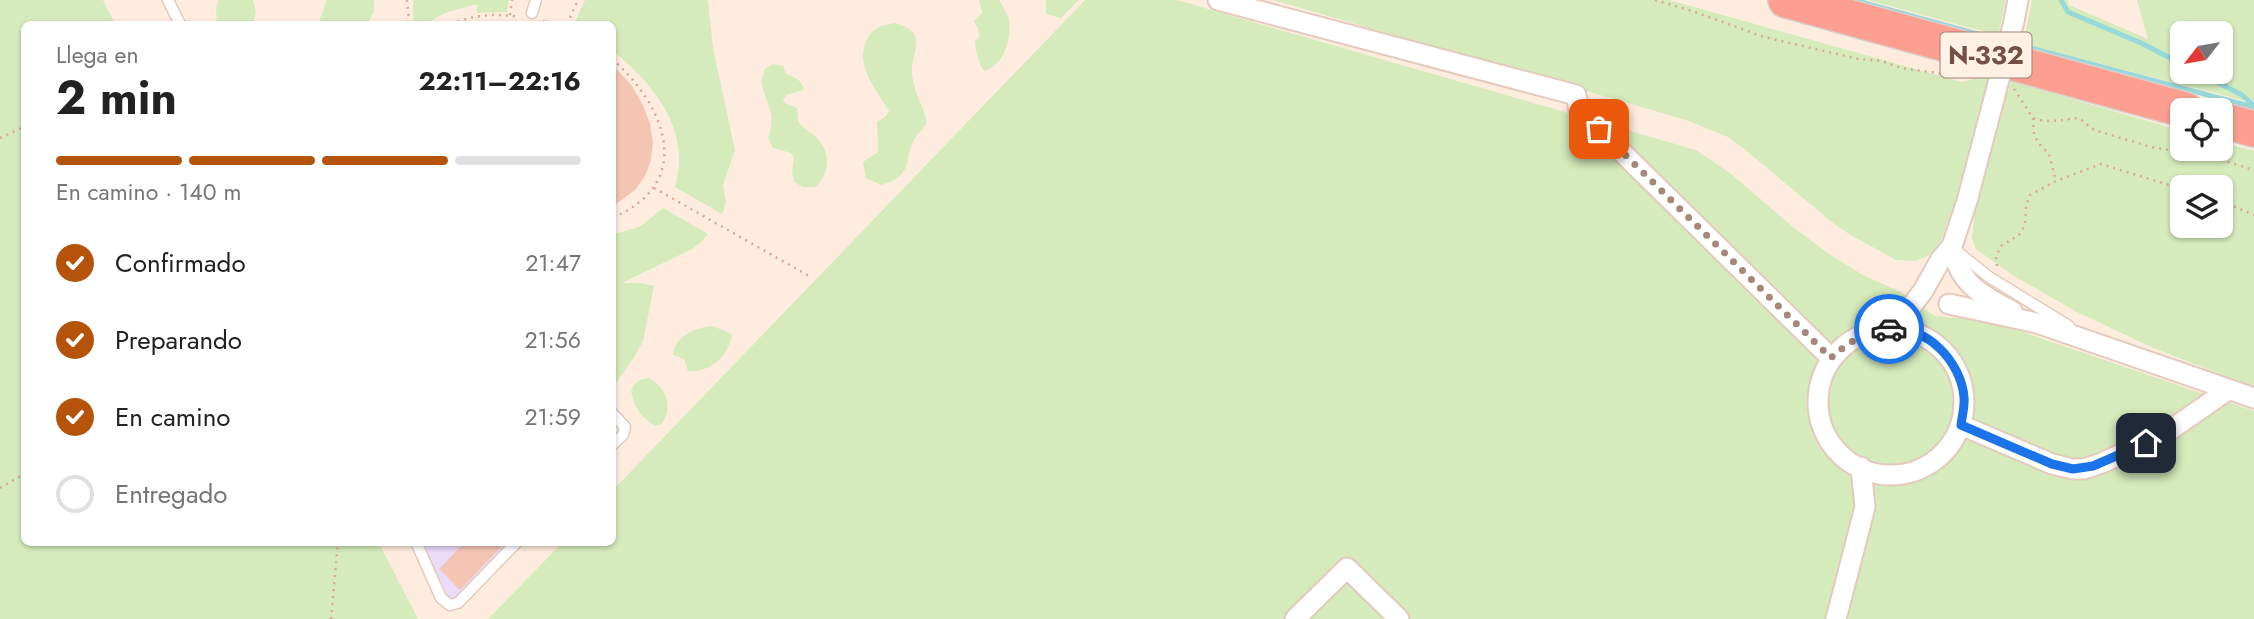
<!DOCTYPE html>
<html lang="es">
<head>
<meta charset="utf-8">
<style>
	:root { --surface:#fff; --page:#f6f6f6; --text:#222; --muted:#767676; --line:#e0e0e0; --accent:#b45309 }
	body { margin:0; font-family:Jost,sans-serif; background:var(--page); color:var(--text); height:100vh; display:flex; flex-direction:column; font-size:26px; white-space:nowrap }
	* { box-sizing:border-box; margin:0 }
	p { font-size:23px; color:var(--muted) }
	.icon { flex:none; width:38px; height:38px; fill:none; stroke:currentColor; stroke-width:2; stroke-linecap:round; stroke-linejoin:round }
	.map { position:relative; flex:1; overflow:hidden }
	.drawer { position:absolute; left:21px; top:21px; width:595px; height:525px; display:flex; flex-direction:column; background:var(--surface); border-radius:10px; box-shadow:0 2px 5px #0004 }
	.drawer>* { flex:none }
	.needle { width:46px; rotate:239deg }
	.controls { position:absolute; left:2170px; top:21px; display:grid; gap:14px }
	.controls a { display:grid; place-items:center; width:63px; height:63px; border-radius:10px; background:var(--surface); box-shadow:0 2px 5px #0004; font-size:35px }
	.pin { position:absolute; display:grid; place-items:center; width:60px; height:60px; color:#fff; margin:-30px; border-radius:14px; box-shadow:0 4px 10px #0006 }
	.courier { position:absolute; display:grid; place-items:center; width:70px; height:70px; margin:-35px; border:5px solid #1a73e8; border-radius:50%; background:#fff; color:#222; box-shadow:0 2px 9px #0007 }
	.summary em { font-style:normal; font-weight:700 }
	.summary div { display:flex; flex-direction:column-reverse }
	.summary { display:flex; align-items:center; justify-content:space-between; height:119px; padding:0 35px }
	h1 { font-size:46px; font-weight:700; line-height:52px }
	.bar { display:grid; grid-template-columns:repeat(4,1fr); gap:10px 7px; align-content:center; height:84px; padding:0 35px }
	.bar i { height:9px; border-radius:5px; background:var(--line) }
	.bar .on { background:var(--accent) }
	.bar p { grid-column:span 4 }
	ol { padding:0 35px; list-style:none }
	li { display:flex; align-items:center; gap:21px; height:77px }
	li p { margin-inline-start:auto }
	li .icon { padding:7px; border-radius:50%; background:var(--accent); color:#fff; stroke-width:4 }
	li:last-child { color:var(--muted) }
	li i { width:38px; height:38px; border:4px solid var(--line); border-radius:50% }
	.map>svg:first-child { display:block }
</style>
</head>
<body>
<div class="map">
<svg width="2254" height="619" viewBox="0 0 2254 619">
	<rect width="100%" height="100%" fill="#feedde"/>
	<path fill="#eadbf9" d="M422,543h88l-59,59z"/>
	<g fill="#d5ebbc" fill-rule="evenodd">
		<path d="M0,0h103l12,24h-91v518l355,1 39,76h-418z"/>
		<path d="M219,0h34l3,11 -3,13h-36l-1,-16z"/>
		<path d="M327,0h47v12l-7,12h-49z"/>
		<path d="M413,0h96l-2,12 -30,1v-9l-32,9 -20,11h-12z"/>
		<path d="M585,0h123l5,48 22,102 -12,35 3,17 -4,12 -47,-27c17,-56 -21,-103 -62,-136l-1,-27h-38z"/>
		<path d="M979,0h20c3,6 9,13 10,20 3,20 -6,46 -25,51 -6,-8 -8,-20 -9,-30l4,-4 -1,-9 -4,-7 8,-8z"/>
		<path d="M1046,0h33l-18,18 -15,-4z"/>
		<path d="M1085,0h92l519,150 34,23 63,54 36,27 34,21 38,17 34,24 35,3 44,10 240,82v208h-1766l74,-76 50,-1 1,-52z"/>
		<path d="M1273,0h396l293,82 27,-7 -30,114 -14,41 -7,17 -8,8 -15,6 -19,-1 -47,-26 -16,-11 -90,-75 -15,-11 -42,-17z"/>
		<path d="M1867,0h139l-8,35z"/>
		<path d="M2032,0h36l1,5 79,34 -11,-39h117v103l-231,-59zM2182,33h39v39h-39z"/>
		<path d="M895,23c8,3 15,4 19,11 6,12 -3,26 -2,39 1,18 11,32 15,49 -3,7 -7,9 -11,14 -15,24 1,38 -35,49l-15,-7 -3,-16 15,-10 -1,-30 9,-6 3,-5c-13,-22 -35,-46 -22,-72 7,-12 15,-14 28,-16z"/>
		<path d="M773,64l10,2 3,8c9,3 16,6 18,16l-18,5 -3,6 4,3 10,4 1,13c5,8 15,12 21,19 12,14 10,34 -3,47h-13l-9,-5 -2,-10 2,-15 -3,-4 -18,-5 -5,-11c10,-24 -4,-35 -7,-57l4,-11z"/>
		<path d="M2011,81l171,50v18h39v-7l33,9v236l-101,-39 -76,-36 -63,-36 -38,-27 -4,-11 4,-41zM2182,187h39v39h-39z"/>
		<path d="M663,208l45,26 -7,8 -9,7 -70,34h19l13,3 -11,55 -10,18 -20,28v-152l28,-9z"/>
		<path d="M713,326l19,8c-3,22 -22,39 -44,37l-4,-12 -11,-4c0,-18 23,-28 40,-29z"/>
		<path d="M649,378c18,11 24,27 13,46l-7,2c-14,-9 -21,-19 -24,-35 4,-9 8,-12 18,-13z"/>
	</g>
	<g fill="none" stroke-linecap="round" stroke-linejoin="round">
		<g stroke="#97d8da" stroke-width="5">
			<path d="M1854,0l149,41"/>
			<path d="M2061,0l7,12 73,31 41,21"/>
			<path d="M2012,43l242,64"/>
			<path d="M2198,72l44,23 12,11"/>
		</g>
	</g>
	<g fill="#f5c5b4">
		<path d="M612,64l20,22 11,19 7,19 3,18 -2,18 -6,16 -10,14 -23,17z"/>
		<path d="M465,542h41l-46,48 -21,-21z"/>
	</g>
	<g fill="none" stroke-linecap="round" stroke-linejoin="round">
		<g stroke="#e4cabd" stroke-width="13">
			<g id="lane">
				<path d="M168,0l12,24"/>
				<path d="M532,13l4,-13"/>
				<path d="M1959,253l30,24 80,49"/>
				<path d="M612,413l13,14 -2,8 -11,10"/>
				<path d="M416,542l25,56 9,7 8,-2 59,-61"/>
			</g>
		</g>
		<g stroke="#e4cabd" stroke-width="23">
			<g id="street">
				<path d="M1218,0l358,95 3,15 252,248"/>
				<path d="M2014,21l4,-21"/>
				<path d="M1952,246c6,37 29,49 60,65"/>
				<path d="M1949,304l88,19 217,75"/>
				<path d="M1894,329l29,-38 18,-32 11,-13 15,-45 27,-102"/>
				<circle cx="1891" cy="402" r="73"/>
				<path d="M1961,425l91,39 21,5h11l18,-6 61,-28 65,-45"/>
				<path d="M1295,619l52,-51 52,51"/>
				<path d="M1836,619l29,-112 -4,-40"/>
			</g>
		</g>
		<g stroke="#d8cecb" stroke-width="38">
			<g id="highway">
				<path d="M1786,0l399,110"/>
				<path d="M2221,120l33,9"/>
			</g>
		</g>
		<g stroke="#d9a998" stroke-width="2.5" stroke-dasharray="2 5" stroke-linecap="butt">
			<path d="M407,0l2,20 -2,4"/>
			<path d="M1655,0l37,11 72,26 94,22 24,2 19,7 64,9"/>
			<path d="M510,15l2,-15"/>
			<path d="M543,21l10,3"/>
			<path d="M451,24c23,-9 44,-11 68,-7"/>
			<path d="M567,24l11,-24"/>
			<path d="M612,59c54,47 84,124 0,159"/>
			<path d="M2014,89l19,29c17,6 30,1 46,0l15,12 57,17 60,10 43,13"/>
			<path d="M2033,118l1,17 5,9 10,10 7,27"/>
			<path d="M0,138l24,-11"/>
			<path d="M654,188l155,88"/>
			<path d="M2221,201l33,14"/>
			<path d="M1997,266l-1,-9 5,-11 18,-11 6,-10 1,-19 4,-11 26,-14 45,-17 81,25"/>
			<path d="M0,488l24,-14"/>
			<path d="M331,619l7,-77"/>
		</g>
		<use href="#lane" stroke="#fff" stroke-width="10"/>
		<use href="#street" stroke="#fff" stroke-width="19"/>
		<use href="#highway" stroke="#fc9f90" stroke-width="35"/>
		<g stroke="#e4cabd" stroke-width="23" stroke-linecap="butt">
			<path id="street-bridge" d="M1994,99l20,-78"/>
		</g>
		<use href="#street-bridge" stroke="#fff" stroke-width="19"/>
	</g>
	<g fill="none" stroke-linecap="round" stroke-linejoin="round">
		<path stroke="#a5877b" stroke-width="7" stroke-dasharray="0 12.6" d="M1599,129l232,229c18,-17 34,-25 58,-29"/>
		<path stroke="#1a73e8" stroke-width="9" d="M1889,329c38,-4 72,33 75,68 1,9 -2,19 -3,28l91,39 21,5 20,-3 53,-23"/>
	</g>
	<g text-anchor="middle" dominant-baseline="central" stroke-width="7" stroke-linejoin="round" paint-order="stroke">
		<rect fill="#fff2e5" stroke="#9e8175" stroke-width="2" x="1940.5" y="32.5" width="91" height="45" rx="5"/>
		<g font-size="26" font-weight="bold" fill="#755045">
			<text x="1986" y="55">N-332</text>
		</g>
	</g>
</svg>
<div class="controls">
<a><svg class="needle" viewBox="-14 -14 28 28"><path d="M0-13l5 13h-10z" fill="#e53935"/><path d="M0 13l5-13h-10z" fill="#767676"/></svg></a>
<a><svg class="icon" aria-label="locate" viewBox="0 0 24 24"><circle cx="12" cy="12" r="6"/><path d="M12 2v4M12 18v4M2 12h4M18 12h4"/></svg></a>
<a><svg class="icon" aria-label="layers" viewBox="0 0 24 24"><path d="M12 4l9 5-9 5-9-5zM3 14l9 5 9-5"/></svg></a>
</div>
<div class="pin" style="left:1599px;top:129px;background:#ea580c"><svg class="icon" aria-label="bag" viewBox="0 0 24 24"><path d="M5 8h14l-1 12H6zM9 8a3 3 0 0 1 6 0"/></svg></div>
<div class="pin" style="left:2146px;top:443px;background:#1f2937"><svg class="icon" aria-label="home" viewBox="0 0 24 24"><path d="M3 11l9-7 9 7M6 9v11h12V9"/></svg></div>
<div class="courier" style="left:1889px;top:329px"><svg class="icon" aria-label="car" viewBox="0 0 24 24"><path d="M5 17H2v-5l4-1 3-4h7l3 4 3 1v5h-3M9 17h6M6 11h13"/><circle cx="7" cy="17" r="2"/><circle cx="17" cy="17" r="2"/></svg></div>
<section class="drawer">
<div class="summary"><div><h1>2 min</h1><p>Llega en</p></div><em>22:11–22:16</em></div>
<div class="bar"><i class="on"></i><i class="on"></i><i class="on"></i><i></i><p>En camino · 140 m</p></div>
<ol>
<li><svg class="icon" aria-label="check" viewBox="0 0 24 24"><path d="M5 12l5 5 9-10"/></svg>Confirmado<p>21:47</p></li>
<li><svg class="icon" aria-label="check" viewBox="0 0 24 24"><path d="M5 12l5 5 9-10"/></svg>Preparando<p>21:56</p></li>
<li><svg class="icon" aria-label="check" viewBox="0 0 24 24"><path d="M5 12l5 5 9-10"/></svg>En camino<p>21:59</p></li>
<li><i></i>Entregado</li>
</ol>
</section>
</div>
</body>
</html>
